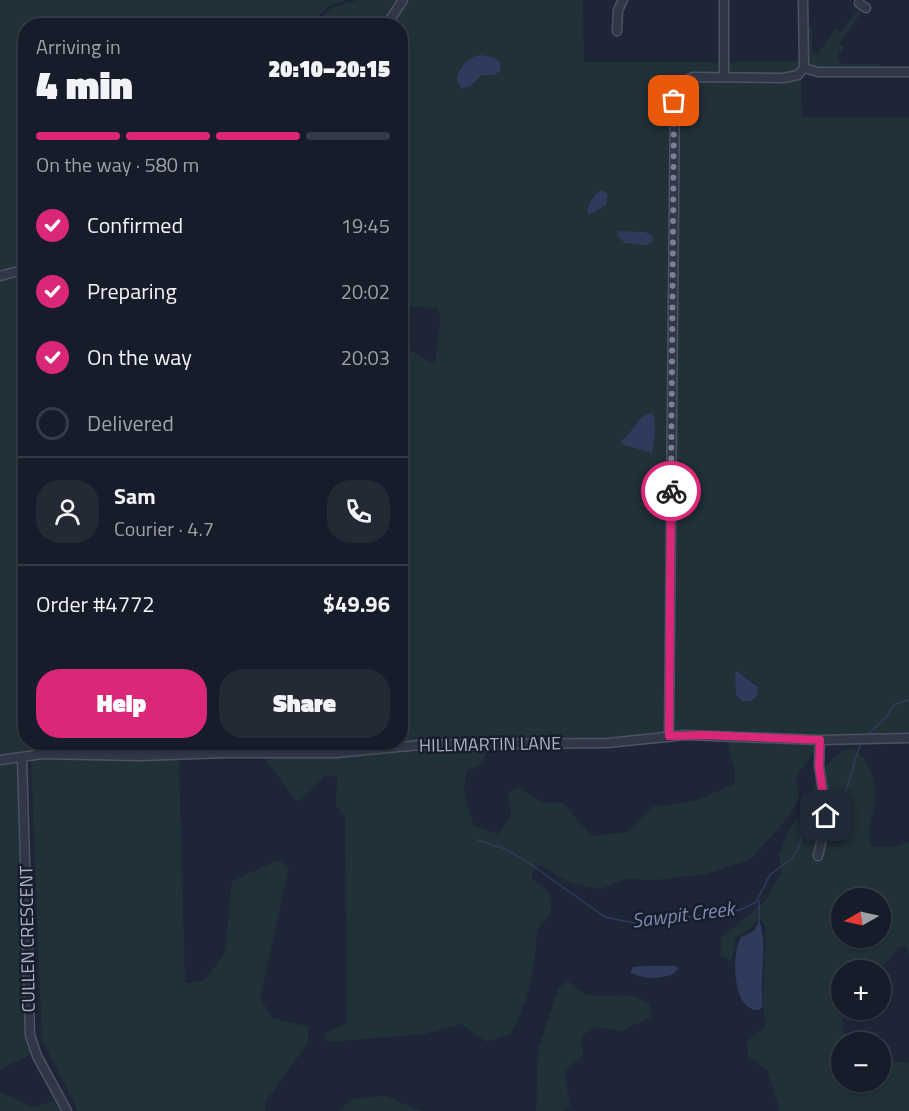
<!DOCTYPE html>
<html lang="en">
<head>
<meta charset="utf-8">
<style>
	:root { --surface:#161c29; --page:#232935; --text:#f1f3f6; --muted:#9ea1a8; --line:#353a46; --accent:#db2777 }
	body { margin:0; font-family:"Titillium Web",sans-serif; background:var(--page); color:var(--text); height:100vh; display:flex; flex-direction:column; font-size:22px; white-space:nowrap }
	* { box-sizing:border-box; margin:0 }
	p { font-size:20px; color:var(--muted) }
	.icon { flex:none; width:33px; height:33px; fill:none; stroke:currentColor; stroke-width:2; stroke-linecap:round; stroke-linejoin:round }
	.map { position:relative; flex:1; overflow:hidden }
	.panel { position:absolute; left:18px; top:18px; width:390px; height:732px; display:flex; flex-direction:column; background:var(--surface); border-radius:24px; box-shadow:0 2px 4px #0004,0 0 0 2px var(--line) }
	.panel>* { flex:none }
	.needle { width:39px; rotate:261deg }
	.controls { position:absolute; left:831px; top:888px; display:grid; gap:12px }
	.controls a { display:grid; place-items:center; width:60px; height:60px; border-radius:50%; background:var(--surface); box-shadow:0 2px 4px #0004,0 0 0 2px var(--line); font-size:30px }
	.pin { position:absolute; display:grid; place-items:center; width:51px; height:51px; color:#fff; margin:-26px; border-radius:12px; box-shadow:0 3px 9px #0006 }
	.courier { position:absolute; display:grid; place-items:center; width:60px; height:60px; margin:-30px; border:4px solid #db2777; border-radius:50%; background:#fff; color:#222; box-shadow:0 2px 8px #0007 }
	.headline em { font-style:normal; font-weight:800 }
	.headline div { display:flex; flex-direction:column-reverse }
	.headline { display:flex; align-items:center; justify-content:space-between; height:102px; padding:0 18px }
	h1 { font-size:39px; font-weight:800; line-height:45px }
	.bar { display:grid; grid-template-columns:repeat(4,1fr); gap:9px 6px; align-content:center; height:72px; padding:0 18px }
	.bar i { height:8px; border-radius:4px; background:var(--line) }
	.bar .on { background:var(--accent) }
	.bar p { grid-column:span 4 }
	.line { display:flex; align-items:center; gap:15px; padding:0 18px; border-top:2px solid var(--line) }
	.line div { flex:1 }
	.round { display:grid; place-items:center; flex:none; width:63px; height:63px; border-radius:24px; background:var(--page) }
	ol { padding:0 18px; list-style:none }
	li { display:flex; align-items:center; gap:18px; height:66px }
	li p { margin-inline-start:auto }
	li .icon { padding:6px; border-radius:50%; background:var(--accent); color:#fff; stroke-width:4 }
	li:last-child { color:var(--muted) }
	li i { width:33px; height:33px; border:3px solid var(--line); border-radius:50% }
	.cta { display:flex; gap:12px; margin-top:auto; padding:12px 18px }
	.cta a { flex:1; height:69px; border-radius:24px; background:var(--accent); color:#fff; font-size:24px; font-weight:800; line-height:69px; text-align:center }
	.cta a+a { background:var(--page); color:var(--text) }
	.map>svg:first-child { display:block }
</style>
</head>
<body>
<div class="map">
<svg width="909" height="1111" viewBox="0 0 909 1111">
	<rect width="100%" height="100%" fill="#1e2537"/>
	<g fill="#203138" fill-rule="evenodd">
		<path d="M0,0h346l-15,5 -24,20 -281,1 -1,240 -25,7z"/>
		<path d="M358,0h41l-18,25 -70,1 23,-19z"/>
		<path d="M406,0h177l1,62h138l-2,8 -3,3 -40,9 -12,648 -2,4 -16,5c-135,5 -271,11 -406,13 -80,2 -161,-5 -241,6v-479l25,-7 1,470h374l1,-399 27,19 7,1 6,-46 -5,-9 -35,-2 -1,-280 -11,-1zM618,231l29,2 5,2 2,5c-12,6 -28,6 -37,-4z"/>
		<path d="M860,7l2,4 -23,33 5,3 -6,8v5l5,4h36v6l-65,-1 -7,-4 -1,-38h6v24l5,3 19,-25 5,3z"/>
		<path d="M802,61l-2,9 -16,6 -52,-2 -4,-4 -1,-8z"/>
		<path d="M801,76l1,41h107v619l-93,2 -140,-5 -3,-3 4,-627 3,-15 9,-7zM737,671l20,14v11l-6,5 -11,-1 -4,-5 -1,-22z"/>
		<path d="M729,740l86,3 -1,10 -18,23 3,21 -10,19 -38,43 -46,15 -49,6 -29,-1 -26,10 -30,-6 -31,-18 -8,6v8l18,14 1,21 -14,15c-1,36 -9,73 -26,104l-24,9 -27,-18 -36,10 -97,8 -4,-8 24,-11 -2,-207 -9,-10 1,-29 -13,-2 -8,11 -19,16 -34,-46 79,1 75,-8h70l-4,14 -16,8 -3,19 9,35 25,9 13,-18 -3,-24 11,-4 24,15h20l28,33 36,-4 25,-25 43,-6 39,-17c5,-18 -9,-27 -5,-44z"/>
		<path d="M855,749c14,11 21,33 20,51 -1,17 -11,31 -3,47h23l14,-5v113l-4,-10 -7,2 -9,13 -12,10h-35v40h3l-3,10 4,22h-4v40h38l1,-22 28,3v48h-129l-13,-42 -19,-12 -1,-16 18,-14 -2,-36 3,-61 -5,-11 -6,2 -2,6 -17,10 -4,24 -12,-5 1,-18 45,-38 15,-26 -2,-20 13,-29 16,-22 10,-31 8,61 -5,-63 22,-20zM842,898h38v40h-38z"/>
		<path d="M80,758l54,3 45,-2 6,224 18,-2 22,-27 7,-73 46,-21 11,7 -29,131 13,20 36,9 -1,16 -43,59v9h-187l-36,-71 -11,-279z"/>
		<path d="M19,762l7,271 6,21 -32,15v-306z"/>
		<path d="M568,981c21,22 38,12 63,15 6,1 12,5 18,8l3,13 -31,14 -27,-4 -13,10 2,19 -19,14 6,36 -8,5h-26l2,-61 20,-60z"/>
		<path d="M0,1092l32,15 22,-6 6,10h-60z"/>
		<path d="M384,1096l38,15h-83l13,-12z"/>
	</g>
	<g fill="#2f3b5d">
		<path d="M480,55l13,2 7,6v8l-6,4h-12l-12,11 -8,3 -5,-8c1,-12 10,-24 23,-26z"/>
		<path d="M603,190l5,5 -2,10 -17,10 -2,-5c3,-8 7,-17 16,-20z"/>
		<path d="M618,231l27,1 7,3 2,5 -7,5 -22,-2 -8,-7z"/>
		<path d="M650,413l4,2 1,17 -3,21 -31,-9v-3c12,-8 14,-22 29,-28z"/>
		<path d="M737,671l21,16 -1,9 -6,5h-9l-6,-6 -1,-21z"/>
		<path d="M758,923l3,2c6,27 -2,54 2,81l-4,4c-27,2 -28,-56 -18,-73l13,-6z"/>
		<path d="M644,966h31l4,2c-8,13 -38,12 -49,4l3,-5z"/>
	</g>
	<g fill="none" stroke-linecap="round" stroke-linejoin="round">
		<g stroke="#2f3b5d" stroke-width="1.5">
			<path d="M867,735l20,-19 8,-12 14,-4"/>
			<path d="M831,807c23,-14 18,-41 31,-65"/>
			<path d="M478,840l27,9 21,12 79,56 29,6 37,-9 17,3 40,-5 12,-2 16,-8 14,-27 21,-16 6,-8 10,-31 6,-6 9,-5"/>
			<path d="M759,901v22"/>
		</g>
		<g stroke="#4c5263" stroke-width="11">
			<g id="minor">
				<path d="M724,0v76"/>
				<path d="M803,0l1,68"/>
				<path d="M859,3l7,5"/>
				<path d="M386,26l17,-26"/>
				<path d="M617,31l1,-21 5,-10"/>
				<path d="M804,68l14,4h91"/>
				<path d="M0,276l26,-7"/>
				<path d="M669,737l6,-645 5,-9 13,-6 90,1 15,-3 6,-7"/>
				<path d="M22,758l8,277 7,21 30,55"/>
				<path d="M0,760l43,-6 97,2 86,-3h110l83,-8 189,-2 77,-8 135,5 89,-2"/>
				<path d="M818,856l9,-40 -8,-50 1,-26"/>
			</g>
		</g>
		<use href="#minor" stroke="#323747" stroke-width="8"/>
	</g>
	<g fill="none" stroke-linecap="round" stroke-linejoin="round">
		<path stroke="#7a8093" stroke-width="6" stroke-dasharray="0 10.8" d="M671,491l3,-390"/>
		<path stroke="#db2777" stroke-width="8" d="M671,491l-2,245 34,-1 117,5 -1,26 7,50"/>
	</g>
	<g text-anchor="middle" dominant-baseline="central" stroke-width="5" stroke-linejoin="round" paint-order="stroke">
		<g font-size="18" fill="#abb1c5" stroke="#171d2b">
			<text transform="translate(490 744) rotate(-1)">HILLMARTIN LANE</text>
			<text transform="translate(27 939) rotate(-91)">CULLEN CRESCENT</text>
		</g>
		<g font-size="20" font-style="italic" fill="#7a8ab3" stroke="#171d2b">
			<text transform="translate(683 914) rotate(-7)">Sawpit Creek</text>
		</g>
	</g>
</svg>
<div class="controls">
<a><svg class="needle" viewBox="-14 -14 28 28"><path d="M0-13l5 13h-10z" fill="#e53935"/><path d="M0 13l5-13h-10z" fill="#9ea1a8"/></svg></a>
<a>+</a>
<a>−</a>
</div>
<div class="pin" style="left:674px;top:101px;background:#ea580c"><svg class="icon" aria-label="bag" viewBox="0 0 24 24"><path d="M5 8h14l-1 12H6zM9 8a3 3 0 0 1 6 0"/></svg></div>
<div class="pin" style="left:826px;top:816px;background:#1f2937"><svg class="icon" aria-label="home" viewBox="0 0 24 24"><path d="M3 11l9-7 9 7M6 9v11h12V9"/></svg></div>
<div class="courier" style="left:671px;top:491px"><svg class="icon" aria-label="bike" viewBox="0 0 24 24"><circle cx="6" cy="16" r="4"/><circle cx="18" cy="16" r="4"/><path d="M6 16l4-8h5l3 8M10 8l3 8H6M13 5h3"/></svg></div>
<section class="panel">
<div class="headline"><div><h1>4 min</h1><p>Arriving in</p></div><em>20:10–20:15</em></div>
<div class="bar"><i class="on"></i><i class="on"></i><i class="on"></i><i></i><p>On the way · 580 m</p></div>
<ol>
<li><svg class="icon" aria-label="check" viewBox="0 0 24 24"><path d="M5 12l5 5 9-10"/></svg>Confirmed<p>19:45</p></li>
<li><svg class="icon" aria-label="check" viewBox="0 0 24 24"><path d="M5 12l5 5 9-10"/></svg>Preparing<p>20:02</p></li>
<li><svg class="icon" aria-label="check" viewBox="0 0 24 24"><path d="M5 12l5 5 9-10"/></svg>On the way<p>20:03</p></li>
<li><i></i>Delivered</li>
</ol>
<div class="line" style="height:108px"><a class="round"><svg class="icon" aria-label="person" viewBox="0 0 24 24"><circle cx="12" cy="8" r="4"/><path d="M4 21q1-7 8-7t8 7"/></svg></a><div><b>Sam</b><p>Courier · 4.7</p></div><a class="round"><svg class="icon" aria-label="phone" viewBox="0 0 24 24"><path d="M5 4h4l2 5-3 2q2 4 5 5l2-3 5 2v4C11 20 4 13 5 4z"/></svg></a></div>
<div class="line" style="height:78px"><div>Order #4772</div><b>$49.96</b></div>
<div class="cta"><a>Help</a><a>Share</a></div>
</section>
</div>
</body>
</html>
